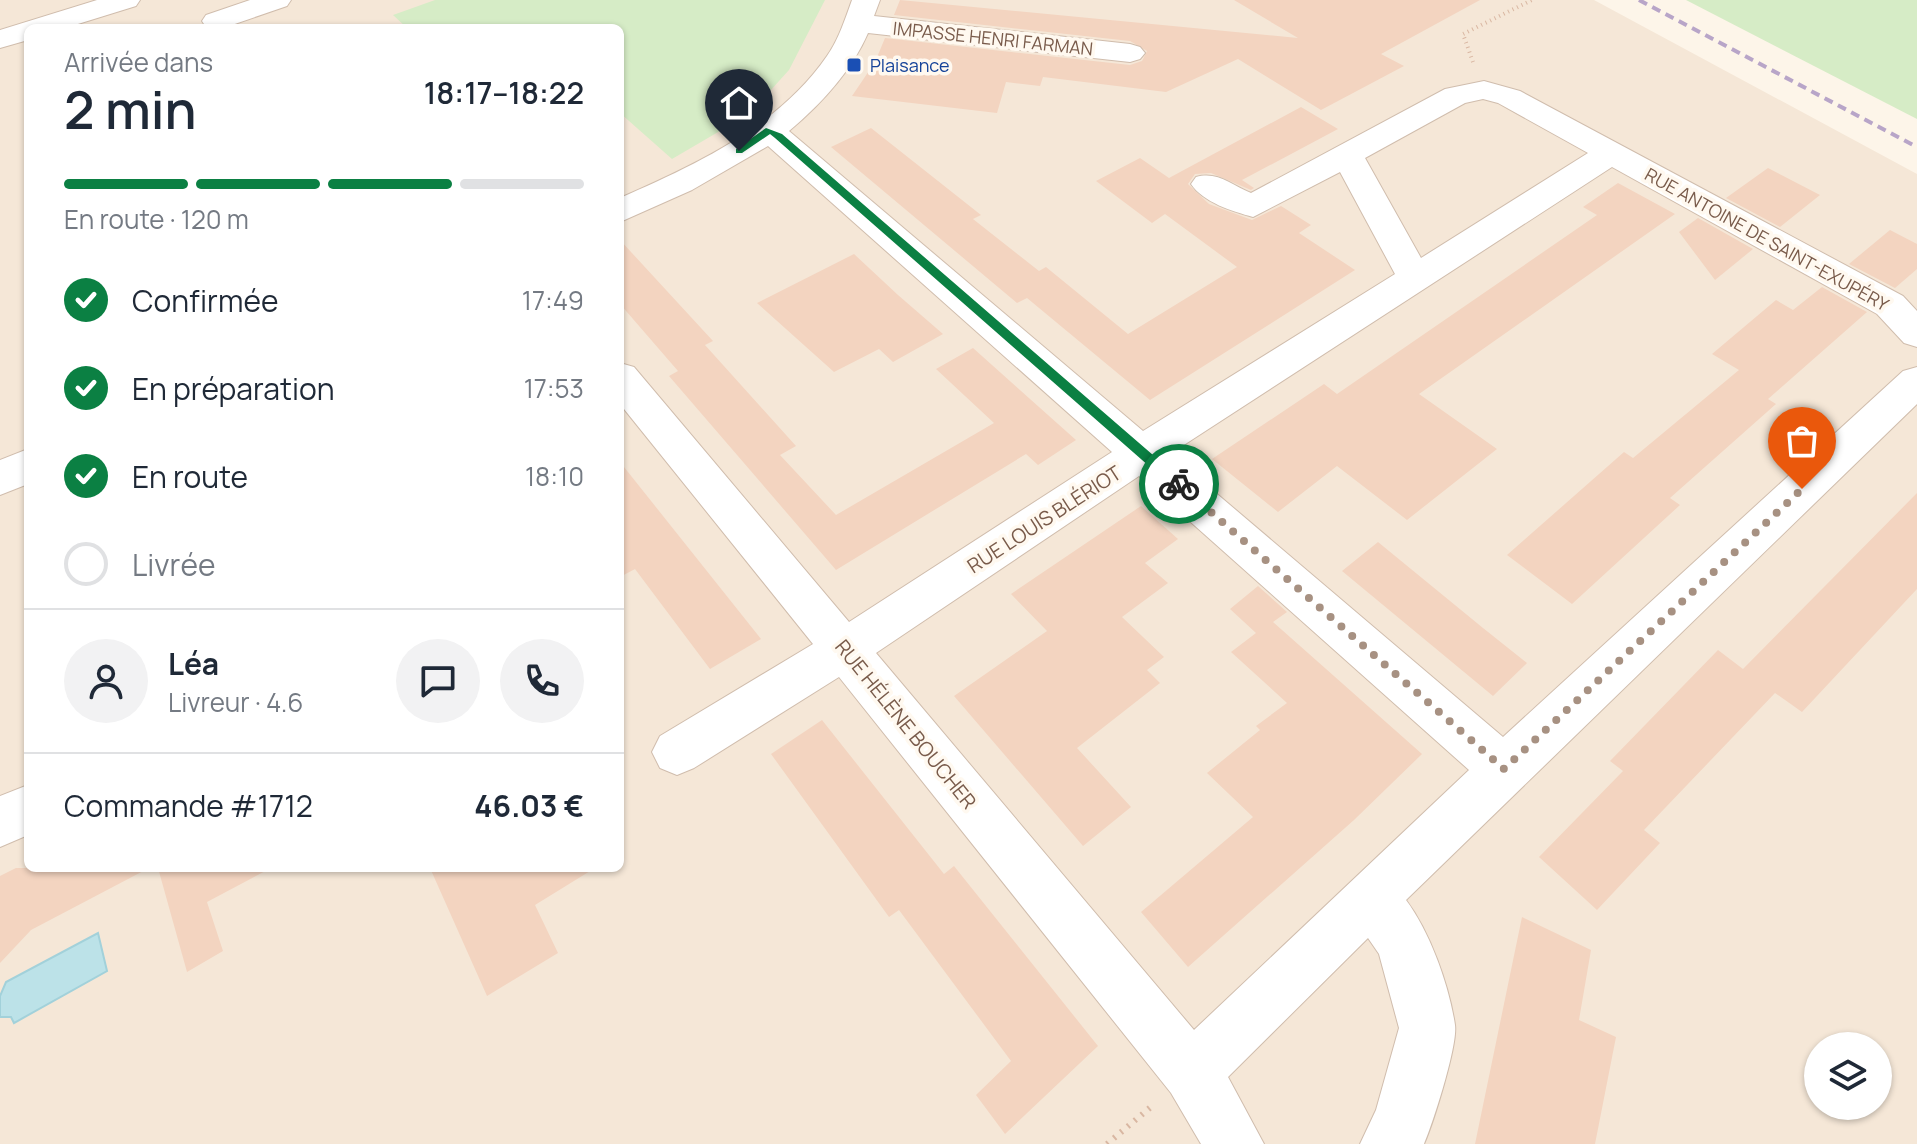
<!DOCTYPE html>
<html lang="fr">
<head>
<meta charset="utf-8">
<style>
	:root { --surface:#fff; --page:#f2f2f3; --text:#1f2937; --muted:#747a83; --line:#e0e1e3; --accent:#0b8043 }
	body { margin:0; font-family:Manrope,sans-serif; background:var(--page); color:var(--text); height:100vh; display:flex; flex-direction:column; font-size:30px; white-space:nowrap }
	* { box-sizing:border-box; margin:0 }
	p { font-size:26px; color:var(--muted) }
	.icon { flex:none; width:44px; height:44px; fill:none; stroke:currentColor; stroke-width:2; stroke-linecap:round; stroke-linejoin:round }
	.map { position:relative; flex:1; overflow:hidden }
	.sheet { position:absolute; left:24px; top:24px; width:600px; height:848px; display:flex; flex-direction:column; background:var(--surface); border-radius:12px; box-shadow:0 2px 6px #0004 }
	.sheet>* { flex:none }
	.controls { position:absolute; left:1804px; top:1032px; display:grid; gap:16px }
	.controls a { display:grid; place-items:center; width:88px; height:88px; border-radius:50%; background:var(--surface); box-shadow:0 2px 6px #0004; font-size:40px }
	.pin { position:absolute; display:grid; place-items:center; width:68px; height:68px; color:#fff; margin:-82px -34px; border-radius:50% 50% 50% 0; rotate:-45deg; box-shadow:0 0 8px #0007 }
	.pin .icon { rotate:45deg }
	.courier { position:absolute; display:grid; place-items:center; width:80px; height:80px; margin:-40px; border:6px solid #0b8043; border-radius:50%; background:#fff; color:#222; box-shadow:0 2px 10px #0007 }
	.summary em { font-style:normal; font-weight:600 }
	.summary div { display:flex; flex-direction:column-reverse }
	.summary { display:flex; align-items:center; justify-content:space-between; height:136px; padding:0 40px }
	h1 { font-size:52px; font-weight:600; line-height:60px }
	.bar { display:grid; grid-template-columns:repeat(4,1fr); gap:12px 8px; align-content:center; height:96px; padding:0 40px }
	.bar i { height:10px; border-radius:6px; background:var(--line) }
	.bar .on { background:var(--accent) }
	.bar p { grid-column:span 4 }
	.line { display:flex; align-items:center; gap:20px; padding:0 40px; border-top:2px solid var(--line) }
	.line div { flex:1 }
	.round { display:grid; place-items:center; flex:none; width:84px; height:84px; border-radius:42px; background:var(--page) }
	ol { padding:0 40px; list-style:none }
	li { display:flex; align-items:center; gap:24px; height:88px }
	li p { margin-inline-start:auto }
	li .icon { padding:8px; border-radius:50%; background:var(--accent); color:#fff; stroke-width:4 }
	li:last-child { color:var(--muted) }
	li i { width:44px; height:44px; border:4px solid var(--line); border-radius:50% }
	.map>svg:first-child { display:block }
</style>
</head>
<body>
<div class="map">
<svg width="1917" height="1144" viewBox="0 0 1917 1144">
	<rect width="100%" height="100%" fill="#fdf5e9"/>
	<path fill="#f5e7d7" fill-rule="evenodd" d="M0,0h1594l323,174v970h-1917zM28,28h592v840h-592zM1818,1046h60v60h-60z"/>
	<g fill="#d6ecc6">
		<path d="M435,0h390l-36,70 -40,44 -77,45 -52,-46v-85h-213l-14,-13z"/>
		<path d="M1686,0h231v119z"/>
	</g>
	<path fill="#bce2e8" stroke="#a2d1da" stroke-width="2" d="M98,933l9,38 -93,52 -3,-6h-11v-21l6,-14z"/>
	<g fill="#f3d4c0">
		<path d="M900,0l398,38 -64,-38h246l-99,54 23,12 -83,44 -83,-51 -72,33 -123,-15 -3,9 -34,-4 -9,31 -145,-17 23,-34 10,-24 245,27 12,-4 5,-10 -17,-10 -236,-26z"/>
		<path d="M1301,107l37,22 -96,51 12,8 -3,2 -40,-17 -16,1 -7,10 21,20 43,16 29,-14 30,19 -12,8 56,37 -205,130 -123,-102 -10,5 -186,-156 40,-19 110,87 -8,4 66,52 7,-4 82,67 109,-67 -72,-53 -13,9 -56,-42 44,-23 29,20z"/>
		<path d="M1768,168l52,27 -40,32 -54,-29z"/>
		<path d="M1618,183l57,31 -256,180 78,55 -90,71 -70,-54 -59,46 -66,-53 112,-75 13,10 260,-179 -14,-8z"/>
		<path d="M1698,218l55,31 -38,31 -36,-48z"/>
		<path d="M1890,230l27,14v25l-22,19 -46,-24z"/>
		<path d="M620,240l93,101 -8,4 91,101 -16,9 56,60 158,-92 -58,-54 37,-21 103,92 -38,25 -12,-11 -190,116 -167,-194 9,-5 -58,-67z"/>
		<path d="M854,254l44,41 45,39 -50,28 -14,-13 -45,23 -77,-69z"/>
		<path d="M1822,287l45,25 -99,87 8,5 -106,94 10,7 -108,99 -65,-49 117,-103 9,6 106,-88 -27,-16 64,-54 17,10z"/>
		<path d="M620,462l141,177 -51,30 -75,-100 -15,8z"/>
		<path d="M1917,493v96l-115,123 -27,-19 -131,137 16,13 -63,67 -58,-53 84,-86 -13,-10 108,-111 25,19z"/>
		<path d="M1141,506l37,33 -33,24 23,20 -46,34 42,40 -17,13 13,13 -83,65 54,59 -48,39 -129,-150 93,-65 -36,-37z"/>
		<path d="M1378,542l105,86 44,35 -34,33 -151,-125z"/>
		<path d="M1258,586l29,26 -14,10 149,132 -68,66 -166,147 -47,-55 112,-95 -46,-44 53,-43 -4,-4 31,-23 -56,-51 25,-19 -26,-24z"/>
		<path d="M822,720l122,154 10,-8 144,180 -93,88 -29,-39 35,-34 -112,-151 -10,7 -118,-163z"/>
		<path d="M16,868h133l-118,62 -31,33v-87z"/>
		<path d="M158,868h113l-64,34 16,49 -36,21z"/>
		<path d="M430,868h165l-60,37 23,48 -71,43z"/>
		<path d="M1522,917l69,33 -12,70 37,17 -21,107h-120z"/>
	</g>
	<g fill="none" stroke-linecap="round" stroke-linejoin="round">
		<g stroke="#d0bdad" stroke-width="2">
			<g id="minor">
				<path d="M97,0h43l-4,6 -71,22h-37v12l-28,8v-18z"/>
				<path d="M250,0h41l-4,6 -61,21h-20l-4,-6 4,-6z"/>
				<path d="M852,0h28l-6,16 256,28 10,3 5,6 -5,6 -10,3 -262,-29c-17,39 -47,71 -79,98l354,300 252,-157 -55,-102 -87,45c-21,-6 -49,-14 -62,-33l5,-7c22,-6 35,8 55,16l194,-104 39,-8 36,10 383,205 14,15v36l-13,-4 -27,-29 -265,-147 -442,287 333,283 400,-366 14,-4v37l-511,496c24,32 43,85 49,125 3,20 -22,98 -31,119h-64l16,-34 23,-82 -20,-74 -11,-16 -140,139 36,67h-63l-30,-51 -332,-416 -145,91 -17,7 -17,-7 -8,-16 8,-16 153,-92 -193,-240v-41l14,4 215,255 263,-170 -344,-306 -76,44 -72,32v-24c76,-33 159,-72 207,-142 12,-17 18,-37 25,-56zM1483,99l15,4 90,50 -167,105 -56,-100 100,-55zM1139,476l330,294 -275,260 -318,-377z"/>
				<path d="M28,449v35l-28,11v-35z"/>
				<path d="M28,785v50l-28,12v-51z"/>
			</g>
		</g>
		<path stroke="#d9b7a2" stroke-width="4" stroke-dasharray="1 4" stroke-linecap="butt" d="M1473,62l-10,-28 69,-34"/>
		<path stroke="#d9b7a2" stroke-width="6" stroke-dasharray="2 7" stroke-linecap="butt" d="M1107,1144l45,-38"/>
		<use href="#minor" fill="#fff" fill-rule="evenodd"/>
		<path stroke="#b8a5c8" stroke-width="4" stroke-dasharray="9 6" stroke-linecap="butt" d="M1639,0l278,147"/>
	</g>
	<path fill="#0b8043" d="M766,128l16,6 401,347v7h-9l-399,-350 -5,-4 -28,19h-6v-4z"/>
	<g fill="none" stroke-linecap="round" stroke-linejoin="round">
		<path stroke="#a79182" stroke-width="8" stroke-dasharray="0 14.4" d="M1179,484l325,285 298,-280"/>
	</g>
	<rect fill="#1a4fb4" stroke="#fff9f0" stroke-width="3" x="846" y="57" width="16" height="16" rx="4"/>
	<g text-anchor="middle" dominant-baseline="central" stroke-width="7" stroke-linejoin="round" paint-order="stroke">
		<g font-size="18" fill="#795b4b" stroke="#fff9f0">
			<text transform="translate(993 38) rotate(6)">IMPASSE HENRI FARMAN</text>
			<text transform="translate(1767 239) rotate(29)">RUE ANTOINE DE SAINT-EXUPÉRY</text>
		</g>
		<g font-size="18" fill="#164399" stroke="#fff9f0" text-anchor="start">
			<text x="870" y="65">Plaisance</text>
		</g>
		<g font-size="20" fill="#795b4b" stroke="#fff9f0">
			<text transform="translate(1044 519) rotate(-33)">RUE LOUIS BLÉRIOT</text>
			<text transform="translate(906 724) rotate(51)">RUE HÉLÈNE BOUCHER</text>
		</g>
	</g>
</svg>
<div class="controls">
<a><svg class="icon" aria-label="layers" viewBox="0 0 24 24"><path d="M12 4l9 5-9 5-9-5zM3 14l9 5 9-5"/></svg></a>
</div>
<div class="pin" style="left:1802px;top:489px;background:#ea580c"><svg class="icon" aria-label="bag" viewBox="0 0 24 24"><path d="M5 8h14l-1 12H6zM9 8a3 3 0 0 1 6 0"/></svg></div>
<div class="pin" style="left:739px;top:151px;background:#1f2937"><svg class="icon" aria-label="home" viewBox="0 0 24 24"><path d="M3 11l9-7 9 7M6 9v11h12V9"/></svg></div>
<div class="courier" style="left:1179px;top:484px"><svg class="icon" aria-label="bike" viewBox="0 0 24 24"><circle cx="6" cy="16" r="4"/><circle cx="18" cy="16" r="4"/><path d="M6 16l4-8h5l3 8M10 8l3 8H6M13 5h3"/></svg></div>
<section class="sheet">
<div class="summary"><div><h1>2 min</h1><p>Arrivée dans</p></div><em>18:17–18:22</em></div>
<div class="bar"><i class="on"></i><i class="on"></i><i class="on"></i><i></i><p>En route · 120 m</p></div>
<ol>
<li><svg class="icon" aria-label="check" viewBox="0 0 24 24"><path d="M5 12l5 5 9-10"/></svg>Confirmée<p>17:49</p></li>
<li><svg class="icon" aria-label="check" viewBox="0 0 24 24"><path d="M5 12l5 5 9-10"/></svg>En préparation<p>17:53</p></li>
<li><svg class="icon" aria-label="check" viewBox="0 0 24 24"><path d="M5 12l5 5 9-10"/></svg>En route<p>18:10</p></li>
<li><i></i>Livrée</li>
</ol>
<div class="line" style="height:144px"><a class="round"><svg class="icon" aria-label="person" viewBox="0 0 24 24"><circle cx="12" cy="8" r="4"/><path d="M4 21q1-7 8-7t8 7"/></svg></a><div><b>Léa</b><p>Livreur · 4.6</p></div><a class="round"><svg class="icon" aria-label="chat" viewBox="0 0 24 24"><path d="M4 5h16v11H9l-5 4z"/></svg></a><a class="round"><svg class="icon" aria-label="phone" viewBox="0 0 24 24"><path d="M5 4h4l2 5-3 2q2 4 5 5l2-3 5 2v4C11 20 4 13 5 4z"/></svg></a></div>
<div class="line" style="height:104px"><div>Commande #1712</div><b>46.03 €</b></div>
</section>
</div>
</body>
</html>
